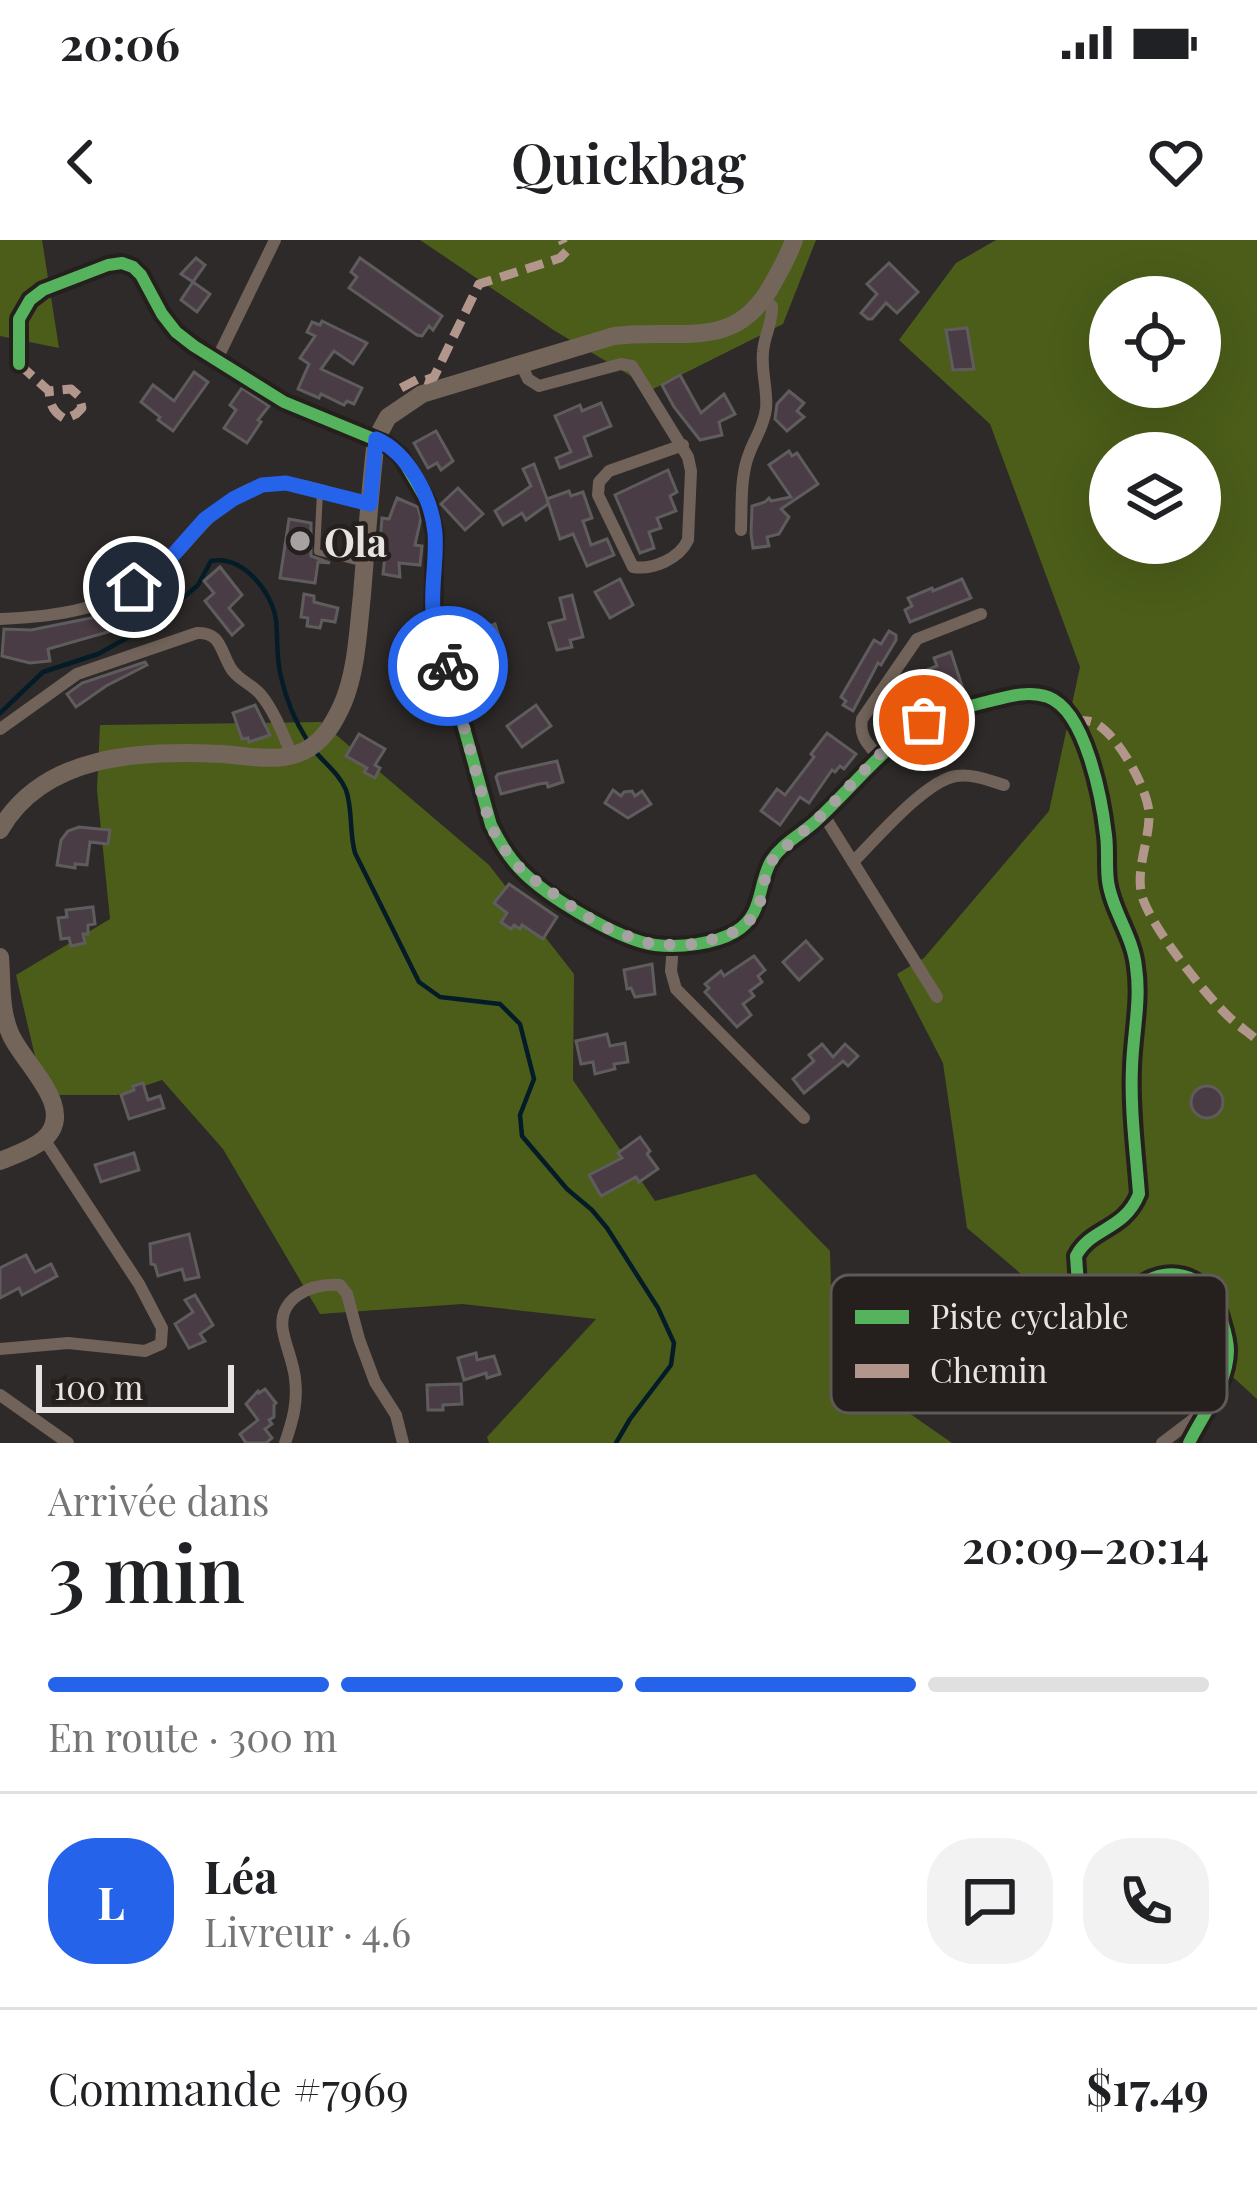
<!DOCTYPE html>
<html lang="fr">
<head>
<meta charset="utf-8">
<style>
	:root { --surface:#fff; --page:#f2f2f2; --text:#202124; --muted:#757577; --line:#e0e0e0; --accent:#2563eb }
	body { margin:0; font-family:"Playfair Display",serif; background:var(--page); color:var(--text); height:100vh; display:flex; flex-direction:column; font-size:45px; white-space:nowrap }
	* { box-sizing:border-box; margin:0 }
	p { font-size:39px; color:var(--muted) }
	.icon { flex:none; width:66px; height:66px; fill:none; stroke:currentColor; stroke-width:2; stroke-linecap:round; stroke-linejoin:round }
	.map { position:relative; height:1203px; overflow:hidden }
	.details { display:flex; flex-direction:column; background:var(--surface); flex:1 }
	.details>* { flex:none }
	.controls { position:absolute; left:1089px; top:36px; display:grid; gap:24px }
	.controls a { display:grid; place-items:center; width:132px; height:132px; border-radius:50%; background:var(--surface); box-shadow:0 12px 48px #0002; font-size:60px }
	.scale { position:absolute; left:36px; bottom:30px; width:198px; box-sizing:border-box; padding-left:12px; border:6px solid #e7e3e1; border-top:0; font-size:33px; line-height:42px; white-space:nowrap; color:#e7e3e1; -webkit-text-stroke:9px #251f1d; paint-order:stroke }
	.pin { position:absolute; display:grid; place-items:center; width:102px; height:102px; color:#fff; margin:-51px; border:6px solid #fff; border-radius:50%; box-shadow:0 3px 12px #0007 }
	.courier { position:absolute; display:grid; place-items:center; width:120px; height:120px; margin:-60px; border:9px solid #2563eb; border-radius:50%; background:#fff; color:#222; box-shadow:0 3px 15px #0007 }
	.headline em { font-style:normal; font-weight:600 }
	.headline div { display:flex; flex-direction:column-reverse }
	.headline { display:flex; align-items:center; justify-content:space-between; height:204px; padding:0 48px }
	h1 { font-size:78px; font-weight:600; line-height:90px }
	.bar { display:grid; grid-template-columns:repeat(4,1fr); gap:18px 12px; align-content:center; height:144px; padding:0 48px }
	.bar i { height:15px; border-radius:9px; background:var(--line) }
	.bar .active { background:var(--accent) }
	.bar p { grid-column:span 4 }
	.line { display:flex; align-items:center; gap:30px; padding:0 48px; border-top:3px solid var(--line) }
	.line div { flex:1 }
	.round { display:grid; place-items:center; flex:none; width:126px; height:126px; border-radius:48px; background:var(--page) }
	.status { display:flex; justify-content:space-between; align-items:center; height:84px; padding:0 60px; background:var(--surface); direction:ltr }
	.status svg { height:33px; fill:currentColor }
	header { display:flex; justify-content:space-between; align-items:center; height:156px; padding:0 48px; background:var(--surface); font-size:54px; font-weight:600 }
	.map>svg:first-child { display:block }
</style>
</head>
<body>
<div class="status"><b>20:06</b><svg viewBox="0 0 49 12"><path d="M0 12V9h3v3zM5 12V6h3v6zM10 12V3h3v9zM15 12V0h3v12zM26 1h20v11H26zM47 4h2v5h-2z"/></svg></div>
<header><svg class="icon" aria-label="back" viewBox="0 0 24 24"><path d="M15 5l-7 7 7 7"/></svg>Quickbag<svg class="icon" aria-label="heart" viewBox="0 0 24 24"><path d="M12 20l-8-8c-3-5 5-10 8-4 3-6 11-1 8 4z"/></svg></header>
<div class="map">
<svg width="1257" height="1203" viewBox="0 0 1257 1203">
	<rect width="100%" height="100%" fill="#2d2a29"/>
	<g fill="#4b5d19" fill-rule="evenodd">
		<path d="M0,0h42l17,108 -59,-12z"/>
		<path d="M420,0h396l-33,84 -130,65 -98,-58z"/>
		<path d="M996,0h261v1159l-23,-21 -74,19 -46,-44 -147,-125 -24,-165 -46,-89 27,-16 125,-147 31,-144 -90,-243 -91,-84 57,-77zM1110,57h90v90h-90zM1110,213h90v90h-90z"/>
		<path d="M321,482l168,143 85,109 -1,106 82,121 100,-27 75,77 3,109 119,83h-463l-2,-6 109,-118 -134,-15 -142,10 -97,-165 -61,-69 -45,15h-73l-28,-120 94,-56 -13,-129 3,-65z"/>
	</g>
	<g fill="none" stroke-linecap="round" stroke-linejoin="round">
		<g stroke="#041c27" stroke-width="4.5">
			<path d="M0,473l43,-41 55,-18 56,-31 44,-38 13,-24c31,-6 61,30 65,59 2,19 0,38 5,57 5,22 14,44 26,63"/>
			<path d="M313,509c11,14 26,24 33,41 7,20 3,42 9,63l64,129 21,15 60,7 20,20 14,55 -14,36 2,21 45,53 25,21 15,18 51,80 16,35 -3,22 -41,54 -14,24"/>
		</g>
	</g>
	<g fill="#4a3c44" stroke="#5f5c5d" stroke-width="3">
		<path d="M196,18l9,7 -12,17 17,12 -13,18 -16,-12 12,-18 -12,-8z"/>
		<path d="M360,18l82,58 -9,14 -4,-4 -7,10 -5,-1 -68,-47 8,-11 -6,-5z"/>
		<path d="M889,23l29,29 -21,21 -11,-10 -14,16h-4l-7,-6 16,-19 -10,-10z"/>
		<path d="M322,81l45,22 -14,21 -19,-13 -13,18 41,19 -8,16 -7,-3 -3,4 -23,-11 -2,4 -21,-9 11,-25 -9,-6 15,-22 -8,-4 5,-10 8,3z"/>
		<path d="M967,88l7,41 -21,1 -7,-40z"/>
		<path d="M194,132l14,10 -35,49 -15,-11 2,-3 -19,-15 12,-17 21,16z"/>
		<path d="M680,135l21,38 23,-19 11,20 -16,8 3,13 -22,5 -26,-33 -12,-22z"/>
		<path d="M242,148l27,18 -11,14 3,2 -14,21 -23,-15 12,-18 -6,-5z"/>
		<path d="M789,151l15,12 -7,8 7,6 -17,14 -12,-12 2,-15z"/>
		<path d="M601,163l10,23 -27,11 7,19 -31,12 -4,-10 15,-6 -16,-36 25,-11 2,6z"/>
		<path d="M436,191l17,30 -12,9 -4,-7 -9,5 -14,-25z"/>
		<path d="M789,211l3,5 5,-3 21,31 -37,25 8,8 -10,17 -12,3 2,9 -16,2 -2,-14 1,-28 13,-4 4,-4 2,3 20,-4 -22,-32z"/>
		<path d="M534,224l13,35 22,-8 2,5 12,-4 9,26 -9,3 8,24 16,-6 7,16 -27,11 -14,-32 -13,5 -13,-40 1,5 -22,16 -4,-7 -19,12 -8,-14 36,-25 -8,-17z"/>
		<path d="M668,230l9,22 -7,4 6,15 -19,7 4,10 -12,4 5,16 -14,5 -25,-58z"/>
		<path d="M458,248l25,26 -18,16 -24,-26z"/>
		<path d="M397,258l21,9 3,11 -6,27 7,1 -2,19 -21,-2 1,14 -17,-3 2,-18h-6l3,-38 7,1z"/>
		<path d="M289,279l22,4v33l19,7 -12,-1 -3,21 -35,-5z"/>
		<path d="M220,327l22,28 -13,13 14,17 -11,10 -27,-34 9,-8 -10,-12z"/>
		<path d="M620,339l13,26 -23,13 -15,-26z"/>
		<path d="M962,339l9,19 -61,24 -5,-12 7,-4 -4,-8 24,-10 1,3z"/>
		<path d="M304,354l10,2v6l24,6 -3,14 -13,-2 -2,8 -13,-2 1,-8 -7,-1z"/>
		<path d="M572,355l11,42 -13,3 2,7 -15,3 -8,-27 16,-4 -5,-21z"/>
		<path d="M148,359l6,17 -8,3v2l-98,28 2,12 -20,2 -28,-7 2,-27 27,1 75,-15 24,-6 -1,-3z"/>
		<path d="M495,384l7,22 -40,12 -6,-19z"/>
		<path d="M889,391l7,4v5l-15,25 -3,-2 -25,48 -10,-6 3,-4 -5,-4 33,-57 7,4z"/>
		<path d="M951,412l12,37 -28,8 -8,-27 10,-4 -3,-8z"/>
		<path d="M145,422l2,3 -41,21 -30,21 -9,-13 15,-11z"/>
		<path d="M255,465l15,30 -21,7 -1,-4 -6,1 -9,-26z"/>
		<path d="M536,465l15,21 -29,21 -15,-21z"/>
		<path d="M827,493l29,21 -12,15 -4,-3 -5,6 -3,-2 -23,33 -9,-6 -20,28 -19,-14 16,-22 8,6 29,-38 -3,-3z"/>
		<path d="M359,494l26,15 -10,16 5,3 -5,10 -11,-6 3,-4 -21,-12z"/>
		<path d="M557,521l6,21 -15,5 -1,-4 -8,1 -38,10 -5,-17 2,-3z"/>
		<path d="M613,550l8,6 3,-4 8,-1 3,5 7,-5 9,13 -23,14 -23,-15z"/>
		<path d="M79,587l31,3 -2,14 -18,-2 -3,23 -12,-1v4l-18,-3 4,-25 7,-9z"/>
		<path d="M509,644l48,33 -14,22 -21,-14 -2,4 -6,-4 -3,4 -10,-7 6,-9 -13,-10z"/>
		<path d="M93,667l2,17 -7,1v9h-5l2,9 -14,3 -2,-8 -8,1 -3,-21 9,-1 -1,-7z"/>
		<path d="M806,701l16,18 -23,21 -16,-18z"/>
		<path d="M754,716l11,14 -7,6 4,6 -12,9 4,5 -11,8 8,11 -14,12 -32,-35 4,-4 -4,-4 16,-13 3,5z"/>
		<path d="M652,724l3,30 -20,3 -4,-9 -4,1 -3,-19z"/>
		<path d="M607,794l3,12 15,-3 3,19 -14,2 1,5 -20,5 -2,-12 -12,2 -5,-23z"/>
		<path d="M822,804l11,13 12,-13 13,12 -10,10 -5,-5 -39,32 -11,-14 21,-18 -5,-6z"/>
		<path d="M143,843l5,17 12,-4 4,12 -35,11 -8,-24 13,-5 -1,-4z"/>
		<circle cx="1207" cy="862" r="16"/>
		<path d="M640,897l10,14 -3,3 11,15 -19,13 -3,-5 -35,19 -12,-21 33,-17 -4,-5z"/>
		<path d="M134,913l5,17 -38,12 -6,-17z"/>
		<path d="M189,994l10,43 -14,3 -3,-11 -24,7 -3,-11 -4,-1 -1,-20z"/>
		<path d="M26,1015l9,17 16,-8 6,12 -35,19 -3,-7 -19,10v-30z"/>
		<path d="M195,1055l18,30 -13,9 5,7 -16,7 -14,-24 18,-12 -8,-12z"/>
		<path d="M476,1113l1,7 17,-4 6,18 -13,4 -1,-5 -22,7 -6,-22z"/>
		<path d="M461,1144l1,20 -19,1v5h-15l-1,-25z"/>
		<path d="M265,1149l11,14 -2,2v12l-5,3 3,4 -7,5 7,9 -6,5h-20l-6,-9 18,-14 -12,-16 12,-13 1,2z"/>
	</g>
	<g fill="none" stroke-linecap="round" stroke-linejoin="round">
		<path stroke="#716359" stroke-width="6" d="M320,252l-3,60 44,11"/>
		<g stroke="#716359" stroke-width="12">
			<path d="M217,119l58,-119"/>
			<path d="M19,124v-45l11,-19 13,-10 65,-25 14,-2 11,4 8,8 21,39 14,18 18,14 90,56 102,42 14,11 28,48 7,31 -2,82 58,209c8,16 17,32 30,45 26,27 98,70 134,75 25,3 59,-1 80,-13 29,-17 22,-46 36,-71 12,-19 32,-27 47,-42 29,-27 54,-58 85,-83 25,-20 52,-26 83,-34 21,-5 41,-12 62,-5 38,14 54,103 58,138 2,15 0,31 2,46 4,30 25,55 28,86 5,33 -3,67 -4,100 -2,42 4,85 7,127 -15,37 -48,33 -63,62l9,126 6,10c32,-7 12,-52 18,-74 4,-12 13,-20 23,-28 35,-27 73,-19 88,24 3,11 8,24 8,36 0,34 -25,64 -39,93"/>
			<path d="M521,124l7,15 11,7 82,-22 11,2 56,91 3,14 -3,69c-9,19 -35,30 -55,27l-35,-72 1,-13 10,-11 74,-26"/>
			<path d="M741,290c1,-24 -1,-54 8,-76 6,-17 14,-25 17,-45 2,-18 -5,-37 -3,-57 1,-16 10,-30 9,-46l-8,-6"/>
			<path d="M0,379c54,-2 113,-10 157,-46 35,-30 55,-74 105,-88 31,-9 77,13 108,19"/>
			<path d="M0,489l77,-55 120,-41c25,-1 23,19 35,37 8,11 21,15 29,25 14,17 22,40 31,60"/>
			<path d="M878,516c-11,-13 -19,-20 -16,-37l55,-80 64,-25"/>
			<path d="M823,574l114,183"/>
			<path d="M853,622c23,-23 72,-81 103,-86 17,-2 32,4 48,9"/>
			<path d="M673,705l-2,26 5,18 128,129"/>
			<path d="M0,1109l68,-6 77,8 16,-7 1,-16 -23,-44 -95,-145"/>
			<path d="M0,1155l68,48"/>
			<path d="M285,1203c8,-23 13,-41 10,-65 -2,-16 -9,-31 -12,-47 -6,-33 28,-48 57,-46l7,9 12,45 16,43 21,33 7,28"/>
			<path d="M1162,1203l37,-28"/>
		</g>
		<g stroke="#73655a" stroke-width="18">
			<path d="M0,590c44,-77 144,-80 222,-76 26,2 57,9 82,-3 20,-10 30,-28 39,-48 14,-34 15,-73 19,-108 4,-52 8,-104 14,-156l12,-22 34,-23 192,-58c67,-9 121,18 159,-53 8,-14 16,-28 21,-43"/>
			<path d="M0,717c2,25 0,53 10,76 11,29 70,76 33,107 -12,10 -29,15 -43,21"/>
		</g>
		<g stroke="#b2968c" stroke-width="9" stroke-dasharray="18 9" stroke-linecap="butt">
			<path d="M19,124l30,27 22,-2 8,7 3,12 -6,6 -11,5c-12,-7 -15,-14 -16,-28"/>
			<path d="M401,148l19,-10 6,2 8,-3 45,-93 81,-26 7,-7 -5,-11"/>
			<path d="M1073,480c6,1 13,0 19,2 23,7 56,67 57,91 1,27 -14,56 -7,83 9,31 62,97 86,120 9,9 20,16 29,24"/>
		</g>
		<g stroke="#251f1d" stroke-width="20">
			<path id="cycleway" d="M19,124v-45l11,-19 13,-10 65,-25 14,-2 11,4 8,8 21,39 14,18 18,14 90,56 102,42 14,11 28,48 7,31 -2,82 58,209c8,16 17,32 30,45 26,27 98,70 134,75 25,3 59,-1 80,-13 29,-17 22,-46 36,-71 12,-19 32,-27 47,-42 29,-27 54,-58 85,-83 25,-20 52,-26 83,-34 21,-5 41,-12 62,-5 38,14 54,103 58,138 2,15 0,31 2,46 4,30 25,55 28,86 5,33 -3,67 -4,100 -2,42 4,85 7,127 -15,37 -48,33 -63,62l9,126 6,10c32,-7 12,-52 18,-74 4,-12 13,-20 23,-28 35,-27 73,-19 88,24 3,11 8,24 8,36 0,34 -25,64 -39,93"/>
		</g>
		<use href="#cycleway" stroke="#56b35d" stroke-width="12"/>
	</g>
	<g fill="none" stroke-linecap="round" stroke-linejoin="round">
		<path stroke="#a6a2a1" stroke-width="12" stroke-dasharray="0 21.6" d="M448,426l42,159 15,25 18,22 59,42 33,18 39,13 45,-1 35,-12 17,-13 9,-17 7,-33 8,-13 48,-42 55,-58 46,-36"/>
		<path stroke="#2563eb" stroke-width="15" d="M134,347l24,-15 47,-53 28,-20 29,-14 24,-2 84,21 6,-65c33,14 56,60 59,94 2,26 -4,52 -2,78 2,18 10,37 15,55"/>
	</g>
	<circle fill="#a6a2a1" stroke="#251f1d" stroke-width="4.5" cx="300" cy="301" r="12"/>
	<g text-anchor="middle" dominant-baseline="central" stroke-width="9" stroke-linejoin="round" paint-order="stroke">
		<g font-size="39" font-weight="bold" fill="#e7e3e1" stroke="#251f1d" text-anchor="start">
			<text x="324" y="301">Ola</text>
		</g>
	</g>
	<rect x="831" y="1035" width="396" height="138" rx="18" fill="#251f1d" stroke="#5f5a58" stroke-width="3"/>
	<rect x="855" y="1070" width="54" height="14" fill="#56b35d"/>
	<rect x="855" y="1124" width="54" height="14" fill="#b2968c"/>
	<g font-size="33" fill="#e7e3e1">
		<text x="930" y="1089">Piste cyclable</text>
		<text x="930" y="1143">Chemin</text>
	</g>
</svg>
<div class="controls">
<a><svg class="icon" aria-label="locate" viewBox="0 0 24 24"><circle cx="12" cy="12" r="6"/><path d="M12 2v4M12 18v4M2 12h4M18 12h4"/></svg></a>
<a><svg class="icon" aria-label="layers" viewBox="0 0 24 24"><path d="M12 4l9 5-9 5-9-5zM3 14l9 5 9-5"/></svg></a>
</div>
<div class="scale">100 m</div>
<div class="pin" style="left:924px;top:480px;background:#ea580c"><svg class="icon" aria-label="bag" viewBox="0 0 24 24"><path d="M5 8h14l-1 12H6zM9 8a3 3 0 0 1 6 0"/></svg></div>
<div class="pin" style="left:134px;top:347px;background:#1f2937"><svg class="icon" aria-label="home" viewBox="0 0 24 24"><path d="M3 11l9-7 9 7M6 9v11h12V9"/></svg></div>
<div class="courier" style="left:448px;top:426px"><svg class="icon" aria-label="bike" viewBox="0 0 24 24"><circle cx="6" cy="16" r="4"/><circle cx="18" cy="16" r="4"/><path d="M6 16l4-8h5l3 8M10 8l3 8H6M13 5h3"/></svg></div>
</div>
<section class="details">
<div class="headline"><div><h1>3 min</h1><p>Arrivée dans</p></div><em>20:09–20:14</em></div>
<div class="bar"><i class="active"></i><i class="active"></i><i class="active"></i><i></i><p>En route · 300 m</p></div>
<div class="line" style="height:216px"><b class="round" style="background:var(--accent);color:#fff">L</b><div><b>Léa</b><p>Livreur · 4.6</p></div><a class="round"><svg class="icon" aria-label="chat" viewBox="0 0 24 24"><path d="M4 5h16v11H9l-5 4z"/></svg></a><a class="round"><svg class="icon" aria-label="phone" viewBox="0 0 24 24"><path d="M5 4h4l2 5-3 2q2 4 5 5l2-3 5 2v4C11 20 4 13 5 4z"/></svg></a></div>
<div class="line" style="height:156px"><div>Commande #7969</div><b>$17.49</b></div>
</section>
</body>
</html>
